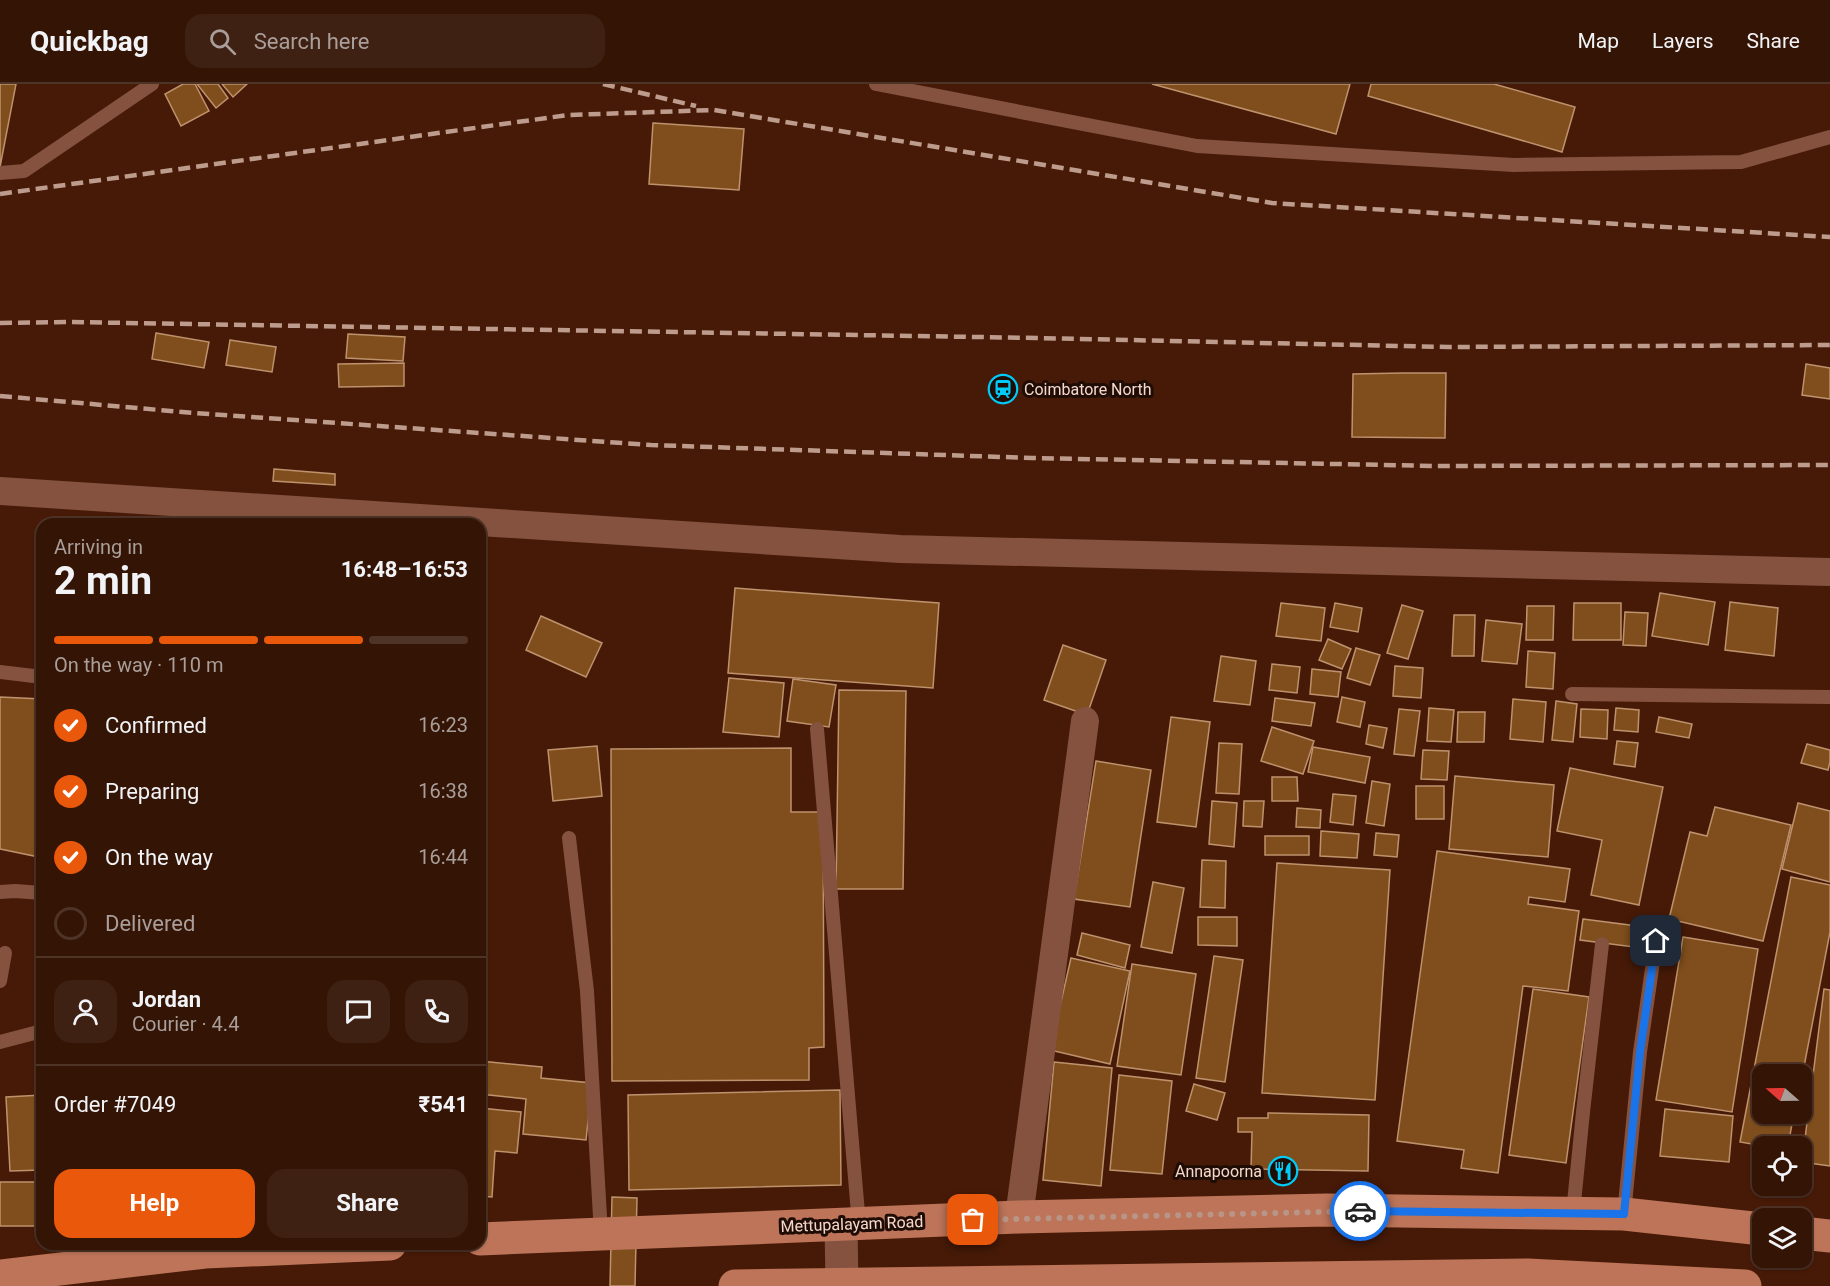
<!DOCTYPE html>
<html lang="en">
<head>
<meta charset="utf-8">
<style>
	:root { --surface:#341405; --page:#3f2113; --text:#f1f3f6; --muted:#a99e9a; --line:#4e3327; --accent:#ea580c }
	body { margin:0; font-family:Roboto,sans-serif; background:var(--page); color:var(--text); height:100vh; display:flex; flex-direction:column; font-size:22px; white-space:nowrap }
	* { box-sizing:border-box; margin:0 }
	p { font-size:20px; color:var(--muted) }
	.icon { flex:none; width:33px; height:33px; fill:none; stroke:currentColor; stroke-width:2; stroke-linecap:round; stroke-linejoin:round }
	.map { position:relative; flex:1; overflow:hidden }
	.panel { position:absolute; left:36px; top:434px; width:450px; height:732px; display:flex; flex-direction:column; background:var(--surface); border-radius:18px; box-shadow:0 2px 4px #0004,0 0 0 2px var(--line) }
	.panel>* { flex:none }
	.needle { width:39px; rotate:290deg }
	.controls { position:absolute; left:1752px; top:980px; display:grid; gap:12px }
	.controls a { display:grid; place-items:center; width:60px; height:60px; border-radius:12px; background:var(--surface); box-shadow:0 2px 4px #0004,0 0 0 2px var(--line); font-size:30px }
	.pin { position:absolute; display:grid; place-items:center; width:51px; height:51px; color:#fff; margin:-26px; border-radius:12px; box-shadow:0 3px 9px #0006 }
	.courier { position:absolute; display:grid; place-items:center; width:60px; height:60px; margin:-30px; border:4px solid #1a73e8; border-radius:50%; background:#fff; color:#222; box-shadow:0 2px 8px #0007 }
	.headline em { font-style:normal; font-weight:700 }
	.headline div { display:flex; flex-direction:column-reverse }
	.headline { display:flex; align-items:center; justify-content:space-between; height:102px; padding:0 18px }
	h1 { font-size:39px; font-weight:700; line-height:45px }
	.bar { display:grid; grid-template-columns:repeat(4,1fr); gap:9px 6px; align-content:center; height:72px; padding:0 18px }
	.bar i { height:8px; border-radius:4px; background:var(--line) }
	.bar .on { background:var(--accent) }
	.bar p { grid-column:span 4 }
	.line { display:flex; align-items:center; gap:15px; padding:0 18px; border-top:2px solid var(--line) }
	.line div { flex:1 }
	.round { display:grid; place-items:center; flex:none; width:63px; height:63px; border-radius:18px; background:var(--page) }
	ol { padding:0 18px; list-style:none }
	li { display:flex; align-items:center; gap:18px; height:66px }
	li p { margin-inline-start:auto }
	li .icon { padding:6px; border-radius:50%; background:var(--accent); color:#fff; stroke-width:4 }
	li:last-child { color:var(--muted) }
	li i { width:33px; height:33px; border:3px solid var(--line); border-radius:50% }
	.cta { display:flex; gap:12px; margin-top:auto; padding:12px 18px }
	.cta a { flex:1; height:69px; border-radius:18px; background:var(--accent); color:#fff; font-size:24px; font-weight:700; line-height:69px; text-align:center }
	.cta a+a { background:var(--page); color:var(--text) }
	header { display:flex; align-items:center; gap:36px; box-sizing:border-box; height:84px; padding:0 30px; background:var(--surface); border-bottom:2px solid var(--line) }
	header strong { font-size:28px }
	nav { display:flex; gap:33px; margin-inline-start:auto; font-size:21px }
	.search { width:420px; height:54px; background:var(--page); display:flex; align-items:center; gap:15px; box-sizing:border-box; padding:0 21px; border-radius:18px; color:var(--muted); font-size:22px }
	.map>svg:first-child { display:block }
</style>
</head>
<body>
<header>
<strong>Quickbag</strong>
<div class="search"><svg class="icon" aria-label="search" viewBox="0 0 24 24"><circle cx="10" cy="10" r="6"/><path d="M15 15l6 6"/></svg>Search here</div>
<nav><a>Map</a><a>Layers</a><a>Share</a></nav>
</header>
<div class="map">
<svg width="1830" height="1202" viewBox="0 0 1830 1202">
	<rect width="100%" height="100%" fill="#461a07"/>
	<g fill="#804e1c" stroke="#be926d" stroke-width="1.5">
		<path d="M0,0h16l-16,83z"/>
		<path d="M183,0h12l14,27 -28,15 -16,-32z"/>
		<path d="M197,0h21l10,14 -12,10z"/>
		<path d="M222,0h25l-14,13z"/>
		<path d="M1152,0h198l-14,50z"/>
		<path d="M1371,0h123l81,23 -13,45 -194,-56z"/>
		<path d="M653,39l91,6 -5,61 -90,-6z"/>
		<path d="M156,249l53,9 -5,26 -52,-9z"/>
		<path d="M348,250l57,3 -2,24 -57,-3z"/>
		<path d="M230,256l46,7 -4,25 -46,-7z"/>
		<path d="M404,279v23l-65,1 -1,-23z"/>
		<path d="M1806,280l24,4v31l-28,-4z"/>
		<path d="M1403,289h43l-1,65 -93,-1 1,-63z"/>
		<path d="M274,385l61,5v11l-62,-4z"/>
		<path d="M121,435l41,5h-41z"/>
		<path d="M735,504l204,15 -6,85 -205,-15z"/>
		<path d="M1660,509l55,9 -7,43 -56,-9z"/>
		<path d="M1730,518l48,6 -4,48 -49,-6z"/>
		<path d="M1281,519l44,5 -4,33 -45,-5z"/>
		<path d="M1335,519l27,5 -4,24 -28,-5z"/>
		<path d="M1574,519h47v37h-48z"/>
		<path d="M1402,521l21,6 -15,48 -21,-6z"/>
		<path d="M1527,522h27l-1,34h-27z"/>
		<path d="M1625,528l23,1 -2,33 -23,-1z"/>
		<path d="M1454,531h21l-1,41h-22z"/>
		<path d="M541,532l61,27 -16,34 -60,-27z"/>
		<path d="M1486,536l36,4 -5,40 -35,-3z"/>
		<path d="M1328,555l23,10 -9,20 -23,-9z"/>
		<path d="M1063,561l43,15 -19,55 -43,-15z"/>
		<path d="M1356,564l24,7 -10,30 -23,-7z"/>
		<path d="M1528,567l27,2 -2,36 -27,-2z"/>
		<path d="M1221,572l35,5 -6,44 -36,-4z"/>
		<path d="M1272,580l28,3 -3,26 -28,-3z"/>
		<path d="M1395,582l28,2 -2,30 -28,-2z"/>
		<path d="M1312,585l29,3 -3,25 -28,-3z"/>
		<path d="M729,594l55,5 -5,54 -56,-5z"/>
		<path d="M793,595l43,6 -7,42 -42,-6z"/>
		<path d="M839,606l67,1 -3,198h-67z"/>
		<path d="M0,613l42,2v147l-3,11 -39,-8z"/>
		<path d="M1342,613l23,5 -5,25 -23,-5z"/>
		<path d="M1275,614l40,5 -4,23 -39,-5z"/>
		<path d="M1513,615l33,3 -3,40 -33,-3z"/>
		<path d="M1556,617l21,3 -4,38 -21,-2z"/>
		<path d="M1429,624l25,2 -3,32 -24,-1z"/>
		<path d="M1616,624l23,2 -1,22 -24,-2z"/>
		<path d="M1399,625l21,2 -6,45 -20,-2z"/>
		<path d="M1581,625l27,1 -1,29 -27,-2z"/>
		<path d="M1458,628h27l-1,30h-27z"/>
		<path d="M1171,633l39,5 -14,105 -39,-5z"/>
		<path d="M1659,633l33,7 -3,14 -33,-6z"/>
		<path d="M1369,641l18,3 -4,20 -17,-4z"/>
		<path d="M1272,643l42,14 -11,33 -42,-13z"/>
		<path d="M1617,657l21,2 -3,24 -21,-3z"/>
		<path d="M1219,659l23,1 -3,50 -23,-1z"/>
		<path d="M1807,660l23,6v12l-2,8 -27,-7z"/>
		<path d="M597,662l5,50 -49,5 -5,-51z"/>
		<path d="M1313,663l57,10 -5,26 -57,-11z"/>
		<path d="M791,664v64h32l1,235 -15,1v32l-197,1 -1,-332z"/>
		<path d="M1423,666l26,1 -2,29 -26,-1z"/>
		<path d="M1096,677l55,9 -21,137 -56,-8z"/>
		<path d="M1570,684l93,19 -24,118 -48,-10 11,-55 -45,-9z"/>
		<path d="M1455,692l99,9 -6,72 -99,-8z"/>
		<path d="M1272,693h25l1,24h-26z"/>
		<path d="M1372,697l18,3 -6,42 -18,-3z"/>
		<rect x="1416" y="702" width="28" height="33"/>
		<path d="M1333,710l23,2 -3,29 -23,-3z"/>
		<path d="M1212,717l25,2 -3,44 -25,-3z"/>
		<path d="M1244,717h20l-2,26 -19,-1z"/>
		<path d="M1798,719l32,8v71l-48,-13z"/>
		<path d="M1715,723l76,18 -28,116 -94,-22 21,-87 17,4z"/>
		<path d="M1297,724l24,2 -1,18 -24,-1z"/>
		<path d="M1321,747l38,3 -2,24 -37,-2z"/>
		<path d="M1376,749l23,2 -2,22 -23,-2z"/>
		<rect x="1265" y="752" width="44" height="19"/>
		<path d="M1437,767l133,18 -5,33 -36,-5 -1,7 51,7 -11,80 -45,-5 -25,187 -37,-5 3,-18 -67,-9z"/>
		<path d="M1202,776l24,1 -1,47 -25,-1z"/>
		<path d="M1277,779l113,7 -15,230 -113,-7z"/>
		<path d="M1791,793l39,8v47l-28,145v-3h-40v39h32l-6,33h-25l-23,-4z"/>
		<path d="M1153,798l31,6 -12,65 -31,-6z"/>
		<path d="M1198,833h39v29l-39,-1z"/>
		<path d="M1583,835l54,7 -3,21 -54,-7z"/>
		<path d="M1082,849l48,12 -5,23 -48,-13z"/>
		<path d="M1683,853l75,12 -26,163 -76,-12z"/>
		<path d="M1214,872l29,4 -18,122 -29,-4z"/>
		<path d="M1071,874l59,13 -20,93 -60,-14z"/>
		<path d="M1132,880l64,10 -15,101 -64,-9z"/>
		<path d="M1533,905l56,8 -23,166 -57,-8z"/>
		<path d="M1824,905l6,1v176l-28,-4z"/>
		<path d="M480,977l62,6 -1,11 51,5 -6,57 -63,-6 3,-35 -46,-5z"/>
		<path d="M1054,978l58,6 -11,118 -58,-6z"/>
		<path d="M1119,991l53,6 -10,93 -52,-4z"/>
		<path d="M1194,1000l31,9 -8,27 -31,-9z"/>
		<path d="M840,1006l1,95 -212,5 -1,-95z"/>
		<path d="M42,1011v75l-32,1 -4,-74z"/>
		<path d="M480,1024l41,4 -4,41 -22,-2 -3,46 -12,-1z"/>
		<path d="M1665,1025l68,7 -4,46 -69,-6z"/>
		<path d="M1268,1029l101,2 -1,56 -117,-2 1,-37h-14v-14h30z"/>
		<rect x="0" y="1098" width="42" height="44"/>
		<path d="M612,1113l25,1 -2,88h-25z"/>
	</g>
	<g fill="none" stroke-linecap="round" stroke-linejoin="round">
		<g stroke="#84523f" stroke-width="14">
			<path d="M876,0l321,62 317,19 227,-3 89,-25"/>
			<path d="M0,89l24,-2 128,-87"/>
			<path d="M0,588l42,5"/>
			<path d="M1572,610l258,3"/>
			<path d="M817,645l42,496"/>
			<path d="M569,754l18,153 14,243"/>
			<path d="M0,808l15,-1 27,2"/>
			<path d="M0,897l5,-28"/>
			<path d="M0,958l42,-11"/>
			<path d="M1573,1129l10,-101 19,-168"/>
			<path d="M1624,1130l16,-162 16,-111"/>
		</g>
		<g stroke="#84523f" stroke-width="28">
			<path d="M0,407l900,58 930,23"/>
			<path d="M1019,1133l66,-496"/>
		</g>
		<path stroke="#84523f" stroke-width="33" d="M841,1141l1,61"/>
		<g stroke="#bd7459" stroke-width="33">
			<path d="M1802,1149l28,3"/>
			<path d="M480,1155l539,-22 308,-7 297,4 138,15"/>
			<path d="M0,1192l205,-24 185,-8"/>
			<path d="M735,1202l793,-11 217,11"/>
		</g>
		<g stroke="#be9c8d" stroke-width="4.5" stroke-dasharray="12 6" stroke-linecap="butt">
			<path d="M603,0l93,22"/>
			<path d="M0,110l568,-79 146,-5 558,93 558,34"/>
			<path d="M0,239l68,-1 969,16 411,9 382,-2"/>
			<path d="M0,312l194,17 457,32 381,13 405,8 393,-1"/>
		</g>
	</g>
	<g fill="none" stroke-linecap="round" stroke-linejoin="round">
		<path stroke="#b89586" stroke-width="6" stroke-dasharray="0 10.8" d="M973,1136l387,-9"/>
		<path stroke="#1a73e8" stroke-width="8" d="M1360,1127l264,3 16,-162 16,-111"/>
	</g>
	<defs>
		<g id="station-ring" transform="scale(1.5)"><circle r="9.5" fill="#1f0c05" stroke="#00cbf8" stroke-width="1.5"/><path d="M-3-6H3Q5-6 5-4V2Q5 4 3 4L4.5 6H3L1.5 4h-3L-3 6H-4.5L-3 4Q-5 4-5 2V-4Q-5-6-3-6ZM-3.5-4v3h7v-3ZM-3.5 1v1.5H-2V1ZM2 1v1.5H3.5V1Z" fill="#00cbf8"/></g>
		<g id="restaurant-ring" transform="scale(1.5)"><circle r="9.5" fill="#1f0c05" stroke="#00cbf8" stroke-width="1.5"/><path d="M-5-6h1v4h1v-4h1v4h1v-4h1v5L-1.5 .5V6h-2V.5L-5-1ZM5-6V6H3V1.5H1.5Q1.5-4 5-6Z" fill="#00cbf8"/></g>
	</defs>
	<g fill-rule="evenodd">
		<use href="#station-ring" x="1003" y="305"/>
		<use href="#restaurant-ring" x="1283" y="1087"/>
	</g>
	<g text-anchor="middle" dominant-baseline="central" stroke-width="6" stroke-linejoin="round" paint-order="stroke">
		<g font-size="16" fill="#f5d7cb" stroke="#1f0c05" text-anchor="start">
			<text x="1024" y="305">Coimbatore North</text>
			<text x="1262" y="1087" text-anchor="end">Annapoorna</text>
		</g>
		<g font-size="16" fill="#f5d7cb" stroke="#1f0c05">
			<text transform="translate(852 1140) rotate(-2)">Mettupalayam Road</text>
		</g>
	</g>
</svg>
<div class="controls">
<a><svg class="needle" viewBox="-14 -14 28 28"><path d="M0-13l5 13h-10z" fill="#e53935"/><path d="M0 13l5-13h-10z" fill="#a99e9a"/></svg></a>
<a><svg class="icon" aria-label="locate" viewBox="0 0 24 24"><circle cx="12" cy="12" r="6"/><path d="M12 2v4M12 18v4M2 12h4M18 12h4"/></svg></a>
<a><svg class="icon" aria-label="layers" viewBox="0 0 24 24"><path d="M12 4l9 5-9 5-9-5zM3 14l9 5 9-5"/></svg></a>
</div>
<div class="pin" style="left:973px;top:1136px;background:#ea580c"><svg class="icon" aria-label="bag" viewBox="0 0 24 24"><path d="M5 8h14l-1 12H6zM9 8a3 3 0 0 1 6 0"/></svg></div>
<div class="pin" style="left:1656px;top:857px;background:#1f2937"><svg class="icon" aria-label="home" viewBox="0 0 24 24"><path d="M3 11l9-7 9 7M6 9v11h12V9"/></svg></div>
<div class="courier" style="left:1360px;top:1127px"><svg class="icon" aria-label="car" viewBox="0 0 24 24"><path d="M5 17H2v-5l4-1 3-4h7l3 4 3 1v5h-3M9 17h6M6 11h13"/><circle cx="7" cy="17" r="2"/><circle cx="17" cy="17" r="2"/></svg></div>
<section class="panel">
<div class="headline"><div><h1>2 min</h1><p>Arriving in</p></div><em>16:48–16:53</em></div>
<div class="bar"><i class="on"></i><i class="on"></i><i class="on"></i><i></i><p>On the way · 110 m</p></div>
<ol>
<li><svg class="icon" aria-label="check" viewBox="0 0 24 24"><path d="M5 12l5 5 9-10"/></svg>Confirmed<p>16:23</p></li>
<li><svg class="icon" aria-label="check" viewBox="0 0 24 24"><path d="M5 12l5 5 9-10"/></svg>Preparing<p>16:38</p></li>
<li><svg class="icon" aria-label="check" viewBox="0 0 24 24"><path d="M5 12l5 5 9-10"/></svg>On the way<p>16:44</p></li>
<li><i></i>Delivered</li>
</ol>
<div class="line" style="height:108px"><a class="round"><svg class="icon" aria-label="person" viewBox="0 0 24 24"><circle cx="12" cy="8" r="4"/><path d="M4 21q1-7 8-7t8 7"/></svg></a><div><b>Jordan</b><p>Courier · 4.4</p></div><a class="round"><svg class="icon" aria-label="chat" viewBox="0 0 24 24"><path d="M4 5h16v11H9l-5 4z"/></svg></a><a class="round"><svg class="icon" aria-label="phone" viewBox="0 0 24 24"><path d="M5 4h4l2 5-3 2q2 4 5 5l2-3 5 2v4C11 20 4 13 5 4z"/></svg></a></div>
<div class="line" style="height:78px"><div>Order #7049</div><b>₹541</b></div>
<div class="cta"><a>Help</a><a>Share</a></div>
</section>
</div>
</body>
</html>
